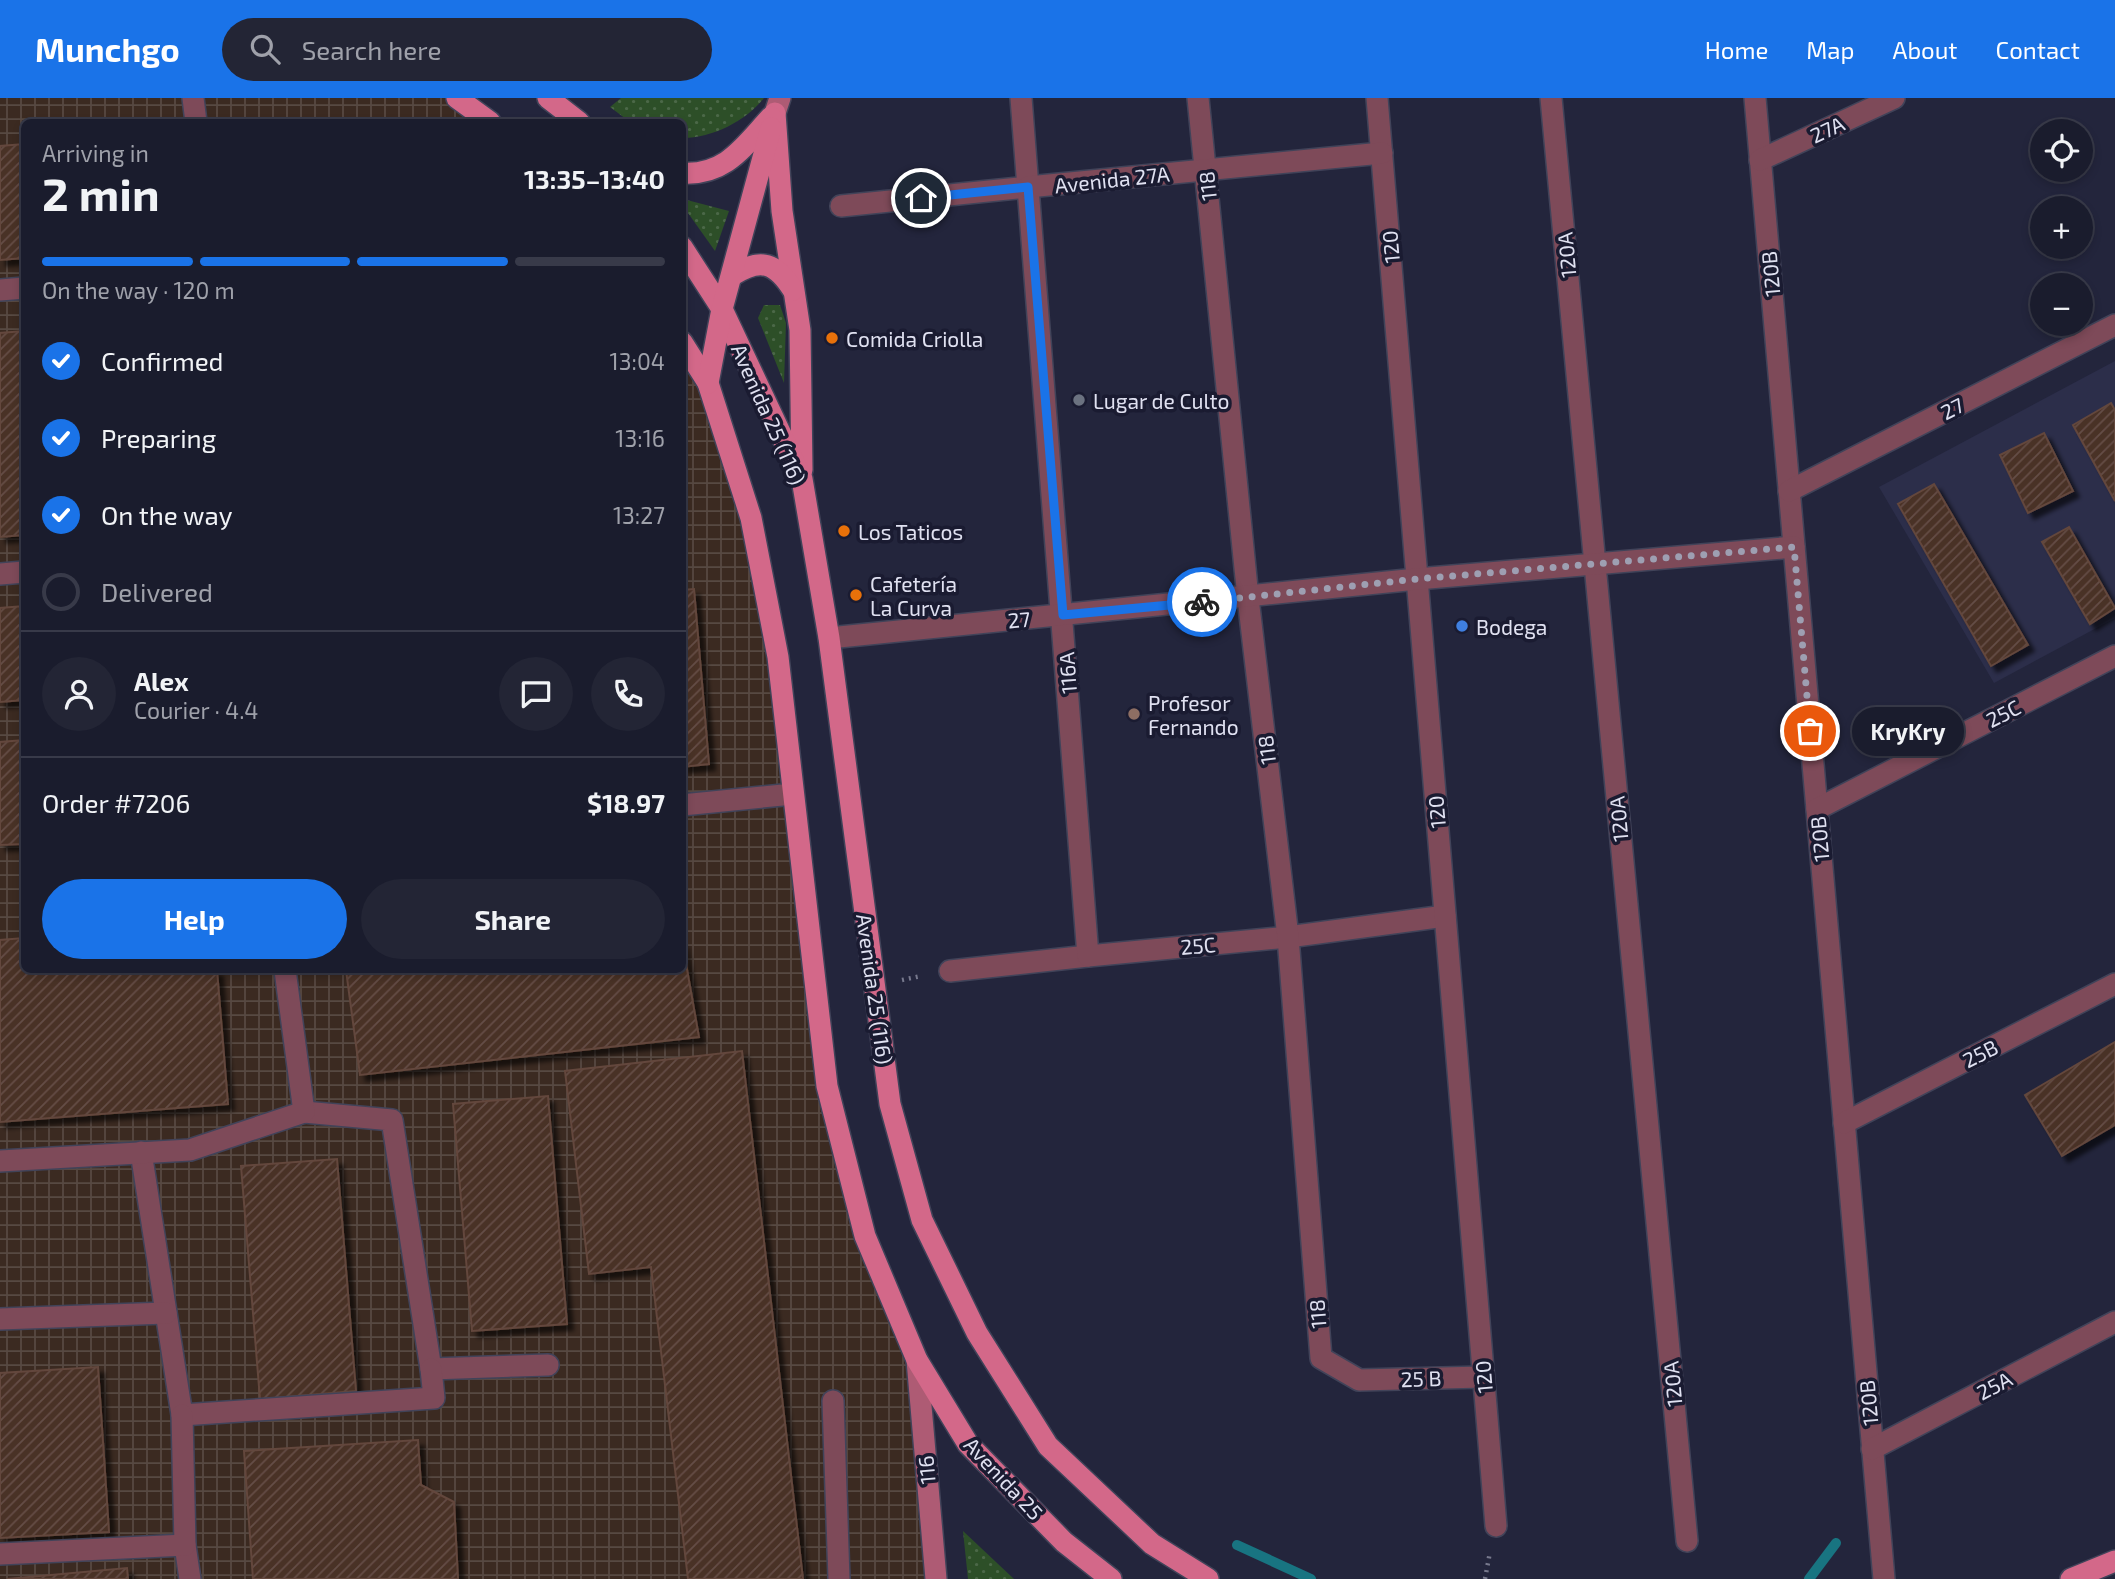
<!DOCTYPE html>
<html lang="en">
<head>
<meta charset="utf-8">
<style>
	:root { --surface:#1a1c2d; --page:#232535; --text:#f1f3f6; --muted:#9fa1aa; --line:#383a49; --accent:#1a73e8 }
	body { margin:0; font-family:"Exo 2",sans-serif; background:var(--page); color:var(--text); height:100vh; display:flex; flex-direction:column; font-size:26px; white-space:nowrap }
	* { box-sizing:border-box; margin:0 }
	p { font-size:23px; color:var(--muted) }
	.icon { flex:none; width:38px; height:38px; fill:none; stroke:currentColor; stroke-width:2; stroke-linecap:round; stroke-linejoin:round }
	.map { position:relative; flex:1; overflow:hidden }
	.drawer { position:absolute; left:21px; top:21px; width:665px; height:854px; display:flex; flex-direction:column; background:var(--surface); border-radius:10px; box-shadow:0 4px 10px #0003,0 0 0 2px var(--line) }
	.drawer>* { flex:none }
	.buttons { position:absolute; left:2030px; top:21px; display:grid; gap:14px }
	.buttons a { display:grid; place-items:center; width:63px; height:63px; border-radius:50%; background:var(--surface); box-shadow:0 4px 10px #0003,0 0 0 2px var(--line); font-size:35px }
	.pin { position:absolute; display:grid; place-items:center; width:60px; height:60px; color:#fff; margin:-30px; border:4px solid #fff; border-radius:50%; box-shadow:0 2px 7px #0007 }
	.courier { position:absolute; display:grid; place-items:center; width:70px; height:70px; margin:-35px; border:5px solid #1a73e8; border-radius:50%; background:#fff; color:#222; box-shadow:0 2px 9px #0007 }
	.bubble { position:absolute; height:49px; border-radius:24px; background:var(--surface); box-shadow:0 4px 10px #0003,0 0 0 2px var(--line); font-size:23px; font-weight:700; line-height:49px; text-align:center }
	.summary em { font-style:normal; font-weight:700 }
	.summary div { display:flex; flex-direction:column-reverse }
	.summary { display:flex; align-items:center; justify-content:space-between; height:119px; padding:0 21px }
	h1 { font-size:46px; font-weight:700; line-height:52px }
	.bar { display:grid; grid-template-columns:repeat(4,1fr); gap:10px 7px; align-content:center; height:84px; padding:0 21px }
	.bar i { height:9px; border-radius:5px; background:var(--line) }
	.bar .selected { background:var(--accent) }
	.bar p { grid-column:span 4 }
	.line { display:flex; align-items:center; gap:18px; padding:0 21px; border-top:2px solid var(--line) }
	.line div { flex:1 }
	.round { display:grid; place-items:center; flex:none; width:74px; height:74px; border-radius:37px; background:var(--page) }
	ol { padding:0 21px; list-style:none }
	li { display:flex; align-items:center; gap:21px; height:77px }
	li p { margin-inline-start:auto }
	li .icon { padding:7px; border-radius:50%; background:var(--accent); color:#fff; stroke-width:4 }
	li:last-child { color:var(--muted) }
	li i { width:38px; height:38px; border:4px solid var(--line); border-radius:50% }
	.button { display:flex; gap:14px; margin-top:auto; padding:14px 21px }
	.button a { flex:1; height:80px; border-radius:42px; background:var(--accent); color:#fff; font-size:28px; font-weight:700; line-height:80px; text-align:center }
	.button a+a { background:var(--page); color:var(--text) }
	header { display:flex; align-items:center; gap:42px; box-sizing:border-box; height:98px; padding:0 35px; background:var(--accent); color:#fff }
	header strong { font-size:33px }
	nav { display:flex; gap:38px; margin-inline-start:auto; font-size:24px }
	.search { width:490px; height:63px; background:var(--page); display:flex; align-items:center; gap:18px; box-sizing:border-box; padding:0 24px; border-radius:38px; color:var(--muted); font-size:26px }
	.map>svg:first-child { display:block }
</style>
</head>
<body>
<header>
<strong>Munchgo</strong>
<div class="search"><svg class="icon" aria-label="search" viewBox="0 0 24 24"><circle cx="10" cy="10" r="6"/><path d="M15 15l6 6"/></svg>Search here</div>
<nav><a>Home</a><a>Map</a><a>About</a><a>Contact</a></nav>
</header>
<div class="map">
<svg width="2115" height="1481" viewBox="0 0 2115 1481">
	<defs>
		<pattern id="industrial-grid" width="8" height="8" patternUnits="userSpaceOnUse" patternTransform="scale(1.75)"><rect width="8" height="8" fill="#3b2a21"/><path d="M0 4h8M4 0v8" fill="none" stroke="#574942"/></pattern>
		<pattern id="grass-dots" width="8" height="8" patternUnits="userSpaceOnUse" patternTransform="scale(1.75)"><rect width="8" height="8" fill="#2d4f28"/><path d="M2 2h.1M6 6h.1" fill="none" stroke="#4b6848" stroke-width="1.8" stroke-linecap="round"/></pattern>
		<pattern id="building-hatch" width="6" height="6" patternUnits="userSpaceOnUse" patternTransform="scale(1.75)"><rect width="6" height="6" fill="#4a3026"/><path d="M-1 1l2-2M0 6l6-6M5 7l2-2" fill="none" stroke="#644e46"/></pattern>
		<filter id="shadow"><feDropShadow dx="6" dy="6" stdDeviation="2" flood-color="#0009"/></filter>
	</defs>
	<rect width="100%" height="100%" fill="#23253c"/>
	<path fill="url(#industrial-grid)" d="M0,0h457l33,24h-466v848h658l1,-628 68,176 76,568 38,150 52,124 19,219h-936z"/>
	<path fill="#2c2e4a" d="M2115,263v257l-121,65 -115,-196z"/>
	<g fill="url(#grass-dots)">
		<path d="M621,0h143c-18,23 -52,40 -81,40l-1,-16h-52l-20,-15z"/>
		<path d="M683,101l46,12 -14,40 -32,-45z"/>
		<path d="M764,207h16l6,18 -2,60 -26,-65z"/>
		<path d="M963,1433l51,48h-46z"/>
	</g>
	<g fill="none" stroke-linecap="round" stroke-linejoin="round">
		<g stroke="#187481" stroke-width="10">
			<path d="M1237,1447l74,34"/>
			<path d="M1809,1481l27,-36"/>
		</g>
	</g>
	<g fill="url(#building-hatch)" stroke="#63473c" stroke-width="2" filter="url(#shadow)">
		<path d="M24,46v114l-24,2v-114z"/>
		<path d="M24,233v204l-24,2v-204z"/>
		<path d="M2111,305l4,7v91l-42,-76z"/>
		<path d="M2044,335l29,58 -45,22 -28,-58z"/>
		<path d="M1934,386l94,161 -37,21 -93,-162z"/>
		<path d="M2069,429l46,81 -25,16 -48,-82z"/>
		<path d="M694,491l15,175 -27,3v-177z"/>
		<path d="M24,508v94l-24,2v-94z"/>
		<path d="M24,642v104l-24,1v-103z"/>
		<path d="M24,840v32h193l11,134 -228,18v-182z"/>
		<path d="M682,843l17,96 -339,38 -14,-105h336z"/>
		<path d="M2115,944v83l-53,31 -37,-61z"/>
		<path d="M742,953l61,528h-115l-37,-312 -62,7 -24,-203z"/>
		<path d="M548,998l19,228 -95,7 -19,-227z"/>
		<path d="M337,1061l19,232 -96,8 -19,-233z"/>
		<path d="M98,1269l11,165 -109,6v-165z"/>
		<path d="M418,1342l3,45 33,17 4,77h-205l-9,-128z"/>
		<path d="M127,1470l1,11h-121z"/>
	</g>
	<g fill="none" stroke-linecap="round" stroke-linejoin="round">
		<g stroke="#414359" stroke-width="24">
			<g id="lane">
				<path d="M193,0l3,24"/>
				<path d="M1551,0l136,1443"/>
				<path d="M841,108l187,-19"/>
				<path d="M0,192l24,-2"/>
				<path d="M0,476l24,-2"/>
				<path d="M682,707l111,-11"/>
				<path d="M950,873l138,-15"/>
				<path d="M304,1014l88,8 39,249 117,-4"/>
				<path d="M141,1054l41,263 252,-17 -3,-29"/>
				<path d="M0,1063l190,-11 114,-38 -19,-142"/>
				<path d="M0,1221l166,-6"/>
				<path d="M833,1303l6,178"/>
				<path d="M185,1447l5,34"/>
				<path d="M0,1456l185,-9 -3,-130"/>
			</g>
		</g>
		<g stroke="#414359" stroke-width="24">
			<g id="street">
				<path d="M1021,0l67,858 200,-19 157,-21"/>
				<path d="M1198,0l50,500 40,339 33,421 38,22 124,-3"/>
				<path d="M1377,0l119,1428"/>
				<path d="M1755,0l129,1481"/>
				<path d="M1760,62l134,-62"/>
				<path d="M1028,89l354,-34"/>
				<path d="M1789,393l326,-166"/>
				<path d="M829,540l588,-59 377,-32"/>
				<path d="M1817,711l298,-153"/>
				<path d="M1844,1025l271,-139"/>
				<path d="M1872,1351l243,-127"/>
			</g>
		</g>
		<g stroke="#414359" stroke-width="24">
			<g id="secondary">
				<path d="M775,15l5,-15"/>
				<path d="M917,1262l19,219"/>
			</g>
		</g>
		<g stroke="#414359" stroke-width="24">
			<g id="primary">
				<path d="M457,0l33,24"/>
				<path d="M548,0l31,24"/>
				<path d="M775,15l7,98 18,119 2,140"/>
				<path d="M682,75c44,3 62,-27 89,-56"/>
				<path d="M682,149l40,62 80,170 27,159 61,466 32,116 55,113 71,113 104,98 56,35"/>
				<path d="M733,177c28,-18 43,-12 60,15"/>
				<path d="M682,244l26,41 43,135 27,139 49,429 38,150 52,124 51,84 96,98 47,37"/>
				<path d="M708,285l14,-74 49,-181"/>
				<path d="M2071,1481l44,-18"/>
			</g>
		</g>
		<g stroke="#77798d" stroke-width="4.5" stroke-dasharray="2 5" stroke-linecap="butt">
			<path d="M902,882l19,-4"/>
			<path d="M1485,1481l5,-27"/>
		</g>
		<use href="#lane" stroke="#7e4a59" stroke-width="21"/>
		<use href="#street" stroke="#7e4a59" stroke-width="21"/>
		<use href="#secondary" stroke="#ae5b74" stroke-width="21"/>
		<use href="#primary" stroke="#d36889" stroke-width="21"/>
	</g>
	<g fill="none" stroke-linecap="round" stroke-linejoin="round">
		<path stroke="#9e9fb2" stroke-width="7" stroke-dasharray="0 12.6" d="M1202,504l215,-23 377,-32 16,184"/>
		<path stroke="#1a73e8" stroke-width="9" d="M921,100l107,-11 35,428 139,-13"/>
	</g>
	<g fill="#e8710a" stroke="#1a1b31" stroke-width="2.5">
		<circle cx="832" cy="240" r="7"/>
		<circle cx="844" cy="433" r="7"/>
		<circle cx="856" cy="497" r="7"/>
	</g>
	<circle fill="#6b7280" stroke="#1a1b31" stroke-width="2.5" cx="1079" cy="302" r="7"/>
	<circle fill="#3f7fe0" stroke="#1a1b31" stroke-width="2.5" cx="1462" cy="528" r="7"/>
	<circle fill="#8d6e63" stroke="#1a1b31" stroke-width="2.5" cx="1134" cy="616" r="7"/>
	<g text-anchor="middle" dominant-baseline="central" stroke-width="7" stroke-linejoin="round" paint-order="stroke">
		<g font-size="21" fill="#e0e1f1" stroke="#1a1b31">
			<text transform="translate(1827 31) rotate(-25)">27A</text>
			<text transform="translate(1112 81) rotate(-6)">Avenida 27A</text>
			<text transform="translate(1207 88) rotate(-96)">118</text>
			<text transform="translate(1390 149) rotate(-95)">120</text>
			<text transform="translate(1566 157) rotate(-95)">120A</text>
			<text transform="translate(1770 176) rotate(-95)">120B</text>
			<text transform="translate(1952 310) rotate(-27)">27</text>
			<text transform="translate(769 316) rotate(66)">Avenida 25 (116)</text>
			<text transform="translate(1019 521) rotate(-5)">27</text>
			<text transform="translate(1067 575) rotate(-94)">116A</text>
			<text transform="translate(2003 615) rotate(-27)">25C</text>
			<text transform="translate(1266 652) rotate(-97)">118</text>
			<text transform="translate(1436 714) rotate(-95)">120</text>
			<text transform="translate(1618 721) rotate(-95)">120A</text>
			<text transform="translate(1819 741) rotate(-95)">120B</text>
			<text transform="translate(1198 847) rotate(-5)">25C</text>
			<text transform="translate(875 891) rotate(82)">Avenida 25 (116)</text>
			<text transform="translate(1980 955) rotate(-27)">25B</text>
			<text transform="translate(1317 1216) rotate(-94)">118</text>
			<text transform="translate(1483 1279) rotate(-95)">120</text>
			<text transform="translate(1421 1280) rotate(-2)">25 B</text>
			<text transform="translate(1672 1286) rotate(-95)">120A</text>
			<text transform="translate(1994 1287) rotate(-28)">25A</text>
			<text transform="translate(1868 1305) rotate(-95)">120B</text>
			<text transform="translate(926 1372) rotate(-95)">116</text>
			<text transform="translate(1004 1380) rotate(47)">Avenida 25</text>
		</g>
		<g font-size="21" fill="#e0e1f1" stroke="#1a1b31" text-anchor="start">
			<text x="846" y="240">Comida Criolla</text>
			<text x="1093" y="302">Lugar de Culto</text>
			<text x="858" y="433">Los Taticos</text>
			<text x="870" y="485">Cafetería<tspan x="870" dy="24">La Curva</tspan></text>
			<text x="1476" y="528">Bodega</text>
			<text x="1148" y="604">Profesor<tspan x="1148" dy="24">Fernando</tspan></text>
		</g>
	</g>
</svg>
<div class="buttons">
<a><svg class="icon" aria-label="locate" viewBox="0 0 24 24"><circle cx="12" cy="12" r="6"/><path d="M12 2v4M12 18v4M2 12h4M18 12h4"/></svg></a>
<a>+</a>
<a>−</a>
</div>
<div class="pin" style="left:1810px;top:633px;background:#ea580c"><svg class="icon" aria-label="bag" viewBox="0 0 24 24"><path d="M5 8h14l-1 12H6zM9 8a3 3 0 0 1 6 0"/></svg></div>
<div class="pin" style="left:921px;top:100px;background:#1f2937"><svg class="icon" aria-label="home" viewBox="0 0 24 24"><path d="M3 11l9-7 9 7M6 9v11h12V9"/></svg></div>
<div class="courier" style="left:1202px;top:504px"><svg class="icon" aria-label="bike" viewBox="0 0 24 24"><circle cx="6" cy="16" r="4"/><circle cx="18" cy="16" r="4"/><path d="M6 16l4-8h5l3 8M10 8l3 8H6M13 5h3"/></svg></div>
<div class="bubble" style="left:1852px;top:609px;width:112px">KryKry</div>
<section class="drawer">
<div class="summary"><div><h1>2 min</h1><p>Arriving in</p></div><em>13:35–13:40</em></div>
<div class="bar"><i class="selected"></i><i class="selected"></i><i class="selected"></i><i></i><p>On the way · 120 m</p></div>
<ol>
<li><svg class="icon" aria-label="check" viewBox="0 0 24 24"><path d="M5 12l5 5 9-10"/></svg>Confirmed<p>13:04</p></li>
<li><svg class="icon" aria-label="check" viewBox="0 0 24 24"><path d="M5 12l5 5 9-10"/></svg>Preparing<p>13:16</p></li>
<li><svg class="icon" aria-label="check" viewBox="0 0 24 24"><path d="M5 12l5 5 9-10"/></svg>On the way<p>13:27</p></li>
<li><i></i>Delivered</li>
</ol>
<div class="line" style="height:126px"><a class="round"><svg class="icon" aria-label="person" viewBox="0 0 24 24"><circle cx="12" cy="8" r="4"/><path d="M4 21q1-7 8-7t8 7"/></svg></a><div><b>Alex</b><p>Courier · 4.4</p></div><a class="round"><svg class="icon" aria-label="chat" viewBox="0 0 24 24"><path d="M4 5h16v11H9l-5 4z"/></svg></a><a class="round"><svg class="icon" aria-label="phone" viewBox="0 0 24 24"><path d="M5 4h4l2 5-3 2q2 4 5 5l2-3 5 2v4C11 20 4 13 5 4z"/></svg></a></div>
<div class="line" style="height:91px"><div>Order #7206</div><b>$18.97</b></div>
<div class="button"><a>Help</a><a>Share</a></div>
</section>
</div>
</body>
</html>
